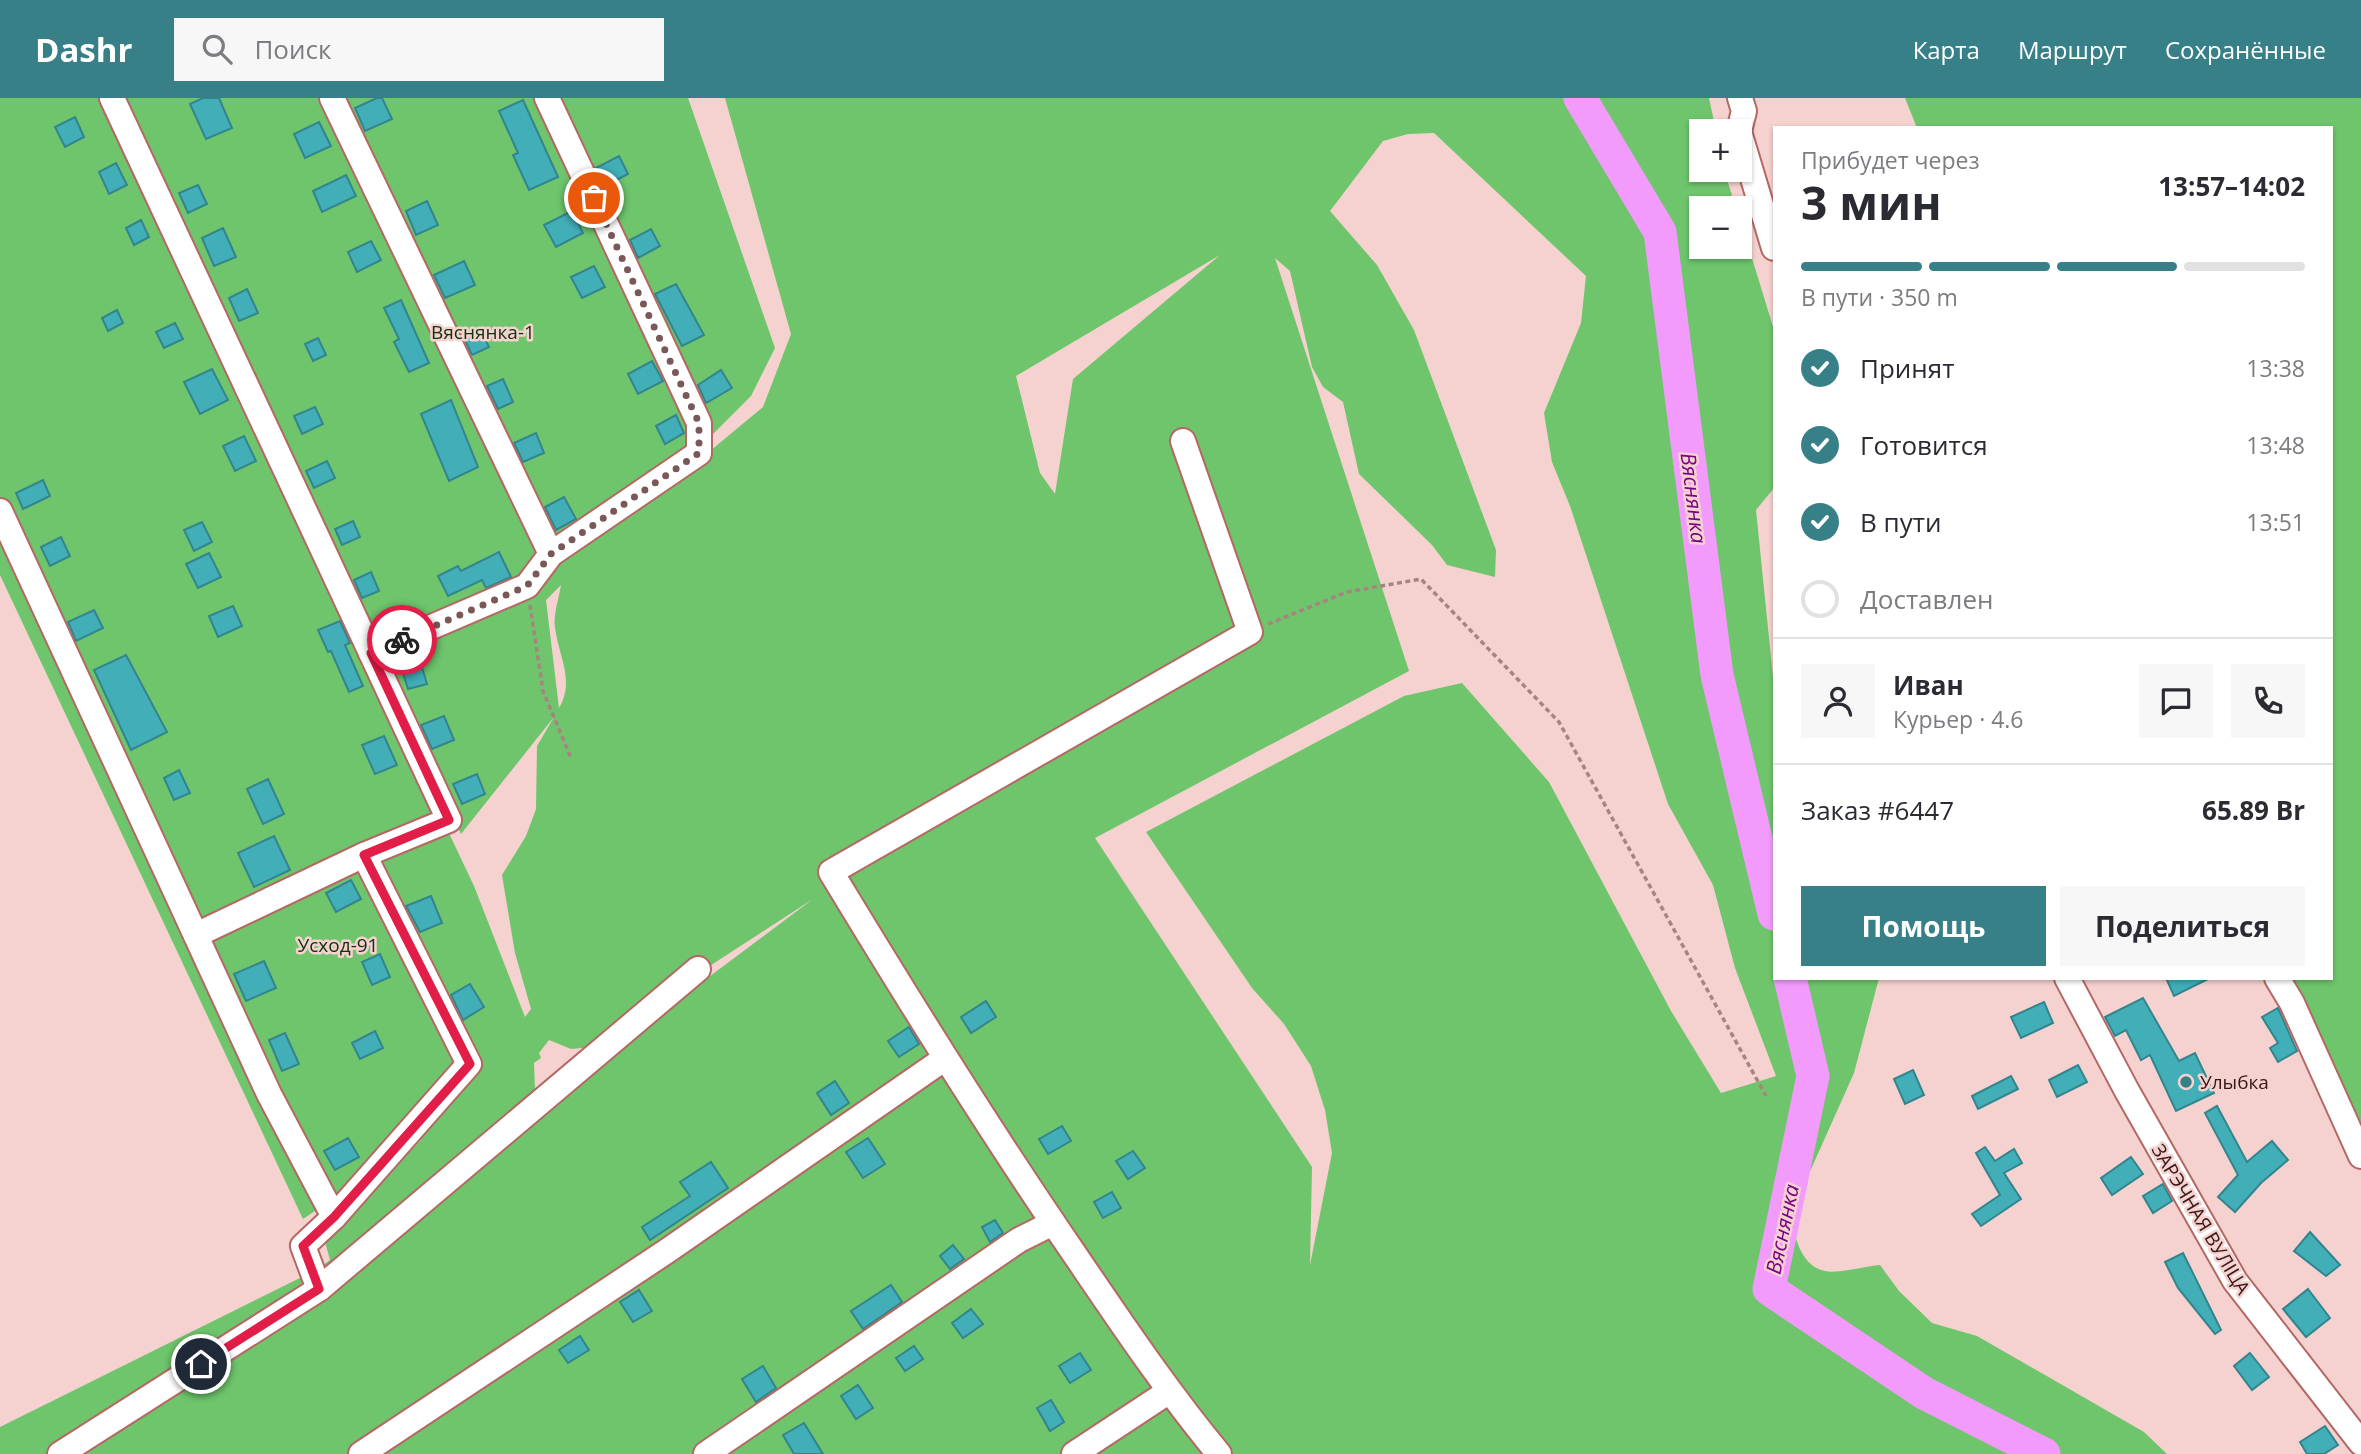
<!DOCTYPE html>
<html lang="ru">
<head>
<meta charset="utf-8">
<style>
	:root { --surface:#fff; --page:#f7f7f7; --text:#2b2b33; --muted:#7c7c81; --line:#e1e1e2; --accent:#388087 }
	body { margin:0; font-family:"Open Sans",sans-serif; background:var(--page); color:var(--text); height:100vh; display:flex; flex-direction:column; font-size:26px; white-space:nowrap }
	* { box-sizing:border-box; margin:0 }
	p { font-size:23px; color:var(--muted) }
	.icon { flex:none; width:38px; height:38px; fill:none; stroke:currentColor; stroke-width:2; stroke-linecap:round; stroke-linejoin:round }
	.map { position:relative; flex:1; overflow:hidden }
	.panel { position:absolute; left:1773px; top:28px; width:560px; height:854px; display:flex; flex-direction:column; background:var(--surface); border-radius:0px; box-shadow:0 2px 5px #0004 }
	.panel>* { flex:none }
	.fabs { position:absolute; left:1689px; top:21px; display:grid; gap:14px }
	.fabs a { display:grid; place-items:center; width:63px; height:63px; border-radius:0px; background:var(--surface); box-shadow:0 2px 5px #0004; font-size:35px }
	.pin { position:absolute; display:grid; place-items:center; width:60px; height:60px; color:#fff; margin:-30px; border:4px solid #fff; border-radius:50%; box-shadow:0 2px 7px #0007 }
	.courier { position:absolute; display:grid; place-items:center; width:70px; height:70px; margin:-35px; border:5px solid #e11d48; border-radius:50%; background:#fff; color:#222; box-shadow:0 2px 9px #0007 }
	.headline em { font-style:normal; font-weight:700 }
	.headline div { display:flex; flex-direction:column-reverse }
	.headline { display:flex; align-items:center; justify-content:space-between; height:119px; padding:0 28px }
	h1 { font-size:46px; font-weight:700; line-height:52px }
	.bar { display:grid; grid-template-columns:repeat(4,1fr); gap:10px 7px; align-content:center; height:84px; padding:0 28px }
	.bar i { height:9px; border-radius:5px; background:var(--line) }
	.bar .on { background:var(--accent) }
	.bar p { grid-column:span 4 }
	.line { display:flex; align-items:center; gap:18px; padding:0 28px; border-top:2px solid var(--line) }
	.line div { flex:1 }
	.round { display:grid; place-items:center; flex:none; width:74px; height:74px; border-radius:0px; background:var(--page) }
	ol { padding:0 28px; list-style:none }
	li { display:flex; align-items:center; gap:21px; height:77px }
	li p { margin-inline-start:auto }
	li .icon { padding:7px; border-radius:50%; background:var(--accent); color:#fff; stroke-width:4 }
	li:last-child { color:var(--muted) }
	li i { width:38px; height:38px; border:4px solid var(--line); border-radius:50% }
	.button { display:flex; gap:14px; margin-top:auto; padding:14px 28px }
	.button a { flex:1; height:80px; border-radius:0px; background:var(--accent); color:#fff; font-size:28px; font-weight:700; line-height:80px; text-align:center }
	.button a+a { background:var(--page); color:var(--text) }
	header { display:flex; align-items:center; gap:42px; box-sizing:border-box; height:98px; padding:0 35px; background:var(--accent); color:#fff }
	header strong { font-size:33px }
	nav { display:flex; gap:38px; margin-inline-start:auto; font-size:24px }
	.search { width:490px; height:63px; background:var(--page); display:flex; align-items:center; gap:18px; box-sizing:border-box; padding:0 24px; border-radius:0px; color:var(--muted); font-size:26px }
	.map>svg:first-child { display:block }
</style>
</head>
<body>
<header>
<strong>Dashr</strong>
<div class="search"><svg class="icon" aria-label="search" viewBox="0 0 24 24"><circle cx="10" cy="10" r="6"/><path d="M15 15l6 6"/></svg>Поиск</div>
<nav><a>Карта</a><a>Маршрут</a><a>Сохранённые</a></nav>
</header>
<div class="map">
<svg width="2361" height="1356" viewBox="0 0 2361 1356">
	<rect width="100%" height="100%" fill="#f5d2cf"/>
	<g fill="#6ec56c" fill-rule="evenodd">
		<path d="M0,0h101l373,788 51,131 6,-8 -16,-56 -13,-78 24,-39 10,-27 1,-63 17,-29 -93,117 -349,-736h576l87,250 -24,48 -123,123 135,-112 28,-73 -66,-236h984l7,33h-15v39h23l12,38h-35v39h39v-28l34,111v158l-18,22 18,177v291h105l-25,95 -63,141c3,21 9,52 34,57 12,3 41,-5 55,-6l19,26 33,32 45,13 167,96 23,22h-2167v-27l316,-157 14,-10 -6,-22 98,-99 -119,80 -303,-644zM1434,35l152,143 -5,47 -37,90 8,49 18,44 98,298 45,81 22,83 41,108 -55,17 -50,-82 -122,-229 -87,-99 -58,13 -258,136 106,156 32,36 27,42 14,44 7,43 -22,112 2,-98 -217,-329 314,-167 -134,-413 15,13 22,96 11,20 20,15 16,72 73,71 15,20 48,12 1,-27 -82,-220 -37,-65 -47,-54 53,-70 25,-7zM1220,157l-147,124 -18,115 -15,-21 -24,-97zM561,487c-2,13 -8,30 -6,43 4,29 20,53 4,80l-13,-108zM813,801l-413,309 -1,-1 136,-117 -1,-27 7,-5 -2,-5 10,-13 22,9 23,-2 17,-17z"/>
		<path d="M1905,0h456v1024l-75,-144h45v-850h-414z"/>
	</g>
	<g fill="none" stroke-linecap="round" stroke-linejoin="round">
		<g stroke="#f39bfd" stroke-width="33">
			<path d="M1580,0l80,134 57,443 57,239"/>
			<path d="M1790,880l23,98 -44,213 155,104 120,61"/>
		</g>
	</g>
	<g fill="#41aeb8" stroke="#33858d" stroke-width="2">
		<path d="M203,0h16l13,30 -26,11 -16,-35z"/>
		<path d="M377,0h5l10,21 -27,12 -10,-23z"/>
		<path d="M523,2l35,77 -29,13 -16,-35 5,-2 -19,-42z"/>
		<path d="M75,19l9,20 -19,10 -10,-20z"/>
		<path d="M319,24l12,24 -26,12 -11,-24z"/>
		<path d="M619,58l9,18 -23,12 -9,-18z"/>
		<path d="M116,65l11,22 -18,9 -10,-22z"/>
		<path d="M346,77l10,21 -34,16 -9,-21z"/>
		<path d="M198,87l9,19 -19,9 -9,-20z"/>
		<path d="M427,103l11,24 -22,10 -10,-24z"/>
		<path d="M572,113l11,22 -27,14 -12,-22z"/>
		<path d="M141,122l8,17 -15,8 -8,-17z"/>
		<path d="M223,130l13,29 -22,9 -12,-28z"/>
		<path d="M651,131l9,17 -22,12 -8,-18z"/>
		<path d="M371,143l10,19 -24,12 -9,-20z"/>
		<path d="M464,163l11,24 -30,13 -11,-23z"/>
		<path d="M594,168l11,21 -23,11 -11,-21z"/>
		<path d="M676,186l28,51 -22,11 -27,-52z"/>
		<path d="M247,191l11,24 -19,8 -10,-23z"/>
		<path d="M401,202l28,63 -20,9 -15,-30 5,-3 -15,-31z"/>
		<path d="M117,212l6,13 -15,8 -6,-13z"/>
		<path d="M175,225l8,16 -19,9 -8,-16z"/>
		<path d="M480,230l9,19 -17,8 -9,-19z"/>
		<path d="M318,240l8,17 -13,6 -8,-17z"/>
		<path d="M652,263l11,20 -25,13 -10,-20z"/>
		<path d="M212,271l16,31 -28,14 -16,-32z"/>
		<path d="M721,272l11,18 -26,15 -8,-18z"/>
		<path d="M503,281l10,23 -15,7 -11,-23z"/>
		<path d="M451,302l27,67 -29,14 -28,-67z"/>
		<path d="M315,309l8,17 -21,10 -8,-18z"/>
		<path d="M676,317l8,18 -19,11 -9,-18z"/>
		<path d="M536,335l8,20 -21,9 -9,-19z"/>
		<path d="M244,338l12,25 -21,10 -12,-25z"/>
		<path d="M327,363l8,17 -21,10 -8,-17z"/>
		<path d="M43,382l7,16 -27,13 -7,-16z"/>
		<path d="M564,399l12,22 -20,11 -11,-23z"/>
		<path d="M353,423l7,16 -18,8 -7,-16z"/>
		<path d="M202,424l10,20 -18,9 -10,-21z"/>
		<path d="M61,439l9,19 -20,10 -9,-19z"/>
		<path d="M499,454l12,25 -25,11 -4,-8 -34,16 -10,-20 20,-10 3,5z"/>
		<path d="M209,455l12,24 -23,11 -12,-24z"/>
		<path d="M371,474l8,19 -17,7 -8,-18z"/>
		<path d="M233,508l9,20 -24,11 -9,-21z"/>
		<path d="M94,512l9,18 -27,13 -8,-19z"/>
		<path d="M340,523l10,22 -5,2 18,41 -14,6 -18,-41 -3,1 -10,-22z"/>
		<path d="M418,556l9,30 -19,5 -9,-29z"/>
		<path d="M126,557l41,77 -36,18 -37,-80z"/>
		<path d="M444,618l10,24 -22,9 -11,-24z"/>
		<path d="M384,638l13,29 -22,9 -13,-29z"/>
		<path d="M179,672l11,23 -16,7 -10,-22z"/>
		<path d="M477,676l8,20 -23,10 -9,-20z"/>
		<path d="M268,681l16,35 -21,10 -16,-35z"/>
		<path d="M274,738l16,34 -36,17 -16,-34z"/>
		<path d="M351,782l10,19 -25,13 -10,-19z"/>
		<path d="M431,798l11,27 -22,9 -14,-26z"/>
		<path d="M380,856l10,23 -18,8 -10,-23z"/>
		<path d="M264,863l12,27 -30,13 -12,-27z"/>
		<path d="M2166,880h44l-36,18z"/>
		<path d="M470,886l14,23 -21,13 -12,-25z"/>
		<path d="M2143,900l36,63 16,-8 19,40 -38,18 -26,-56 -9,5 -15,-30 -11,6 -10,-19z"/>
		<path d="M986,903l10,16 -25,16 -10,-16z"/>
		<path d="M2044,904l9,21 -32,15 -10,-21z"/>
		<path d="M2278,910l19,43 -19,11 -8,-14 8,-5 -16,-26z"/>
		<path d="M909,929l10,17 -20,13 -11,-16z"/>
		<path d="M375,933l8,17 -23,11 -8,-16z"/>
		<path d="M285,935l14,31 -17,7 -13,-31z"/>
		<path d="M2078,967l9,17 -30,15 -8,-17z"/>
		<path d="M1913,972l11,25 -19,9 -11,-25z"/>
		<path d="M2011,978l7,13 -40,20 -6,-13z"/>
		<path d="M835,983l14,22 -18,12 -14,-22z"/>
		<path d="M2217,1008l30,56 25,-21 16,19 -27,23 -26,29 -17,-15 20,-22 -33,-62z"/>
		<path d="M1062,1028l9,15 -23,13 -9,-15z"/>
		<path d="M348,1040l11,19 -24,13 -11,-19z"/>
		<path d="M868,1040l17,26 -22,14 -17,-26z"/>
		<path d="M1985,1049l10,14 19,-12 8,14 -18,10 17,26 -40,27 -9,-12 28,-19 -24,-42z"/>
		<path d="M1133,1053l12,17 -17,11 -12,-18z"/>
		<path d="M2131,1059l12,17 -31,21 -11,-17z"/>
		<path d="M711,1064l17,26 -78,52 -8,-13 48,-31 -10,-14z"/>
		<path d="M2163,1086l9,17 -19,12 -10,-17z"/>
		<path d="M1112,1094l9,16 -18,10 -9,-16z"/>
		<path d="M995,1122l8,13 -13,9 -8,-15z"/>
		<path d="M2310,1134l30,33 -14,11 -32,-25z"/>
		<path d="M953,1147l11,14 -14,10 -10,-13z"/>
		<path d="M2183,1155l38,77 -6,4 -37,-46 -13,-26z"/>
		<path d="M891,1187l11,17 -39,27 -12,-18z"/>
		<path d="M2308,1191l22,29 -24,19 -23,-28z"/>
		<path d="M639,1192l13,21 -19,11 -13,-20z"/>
		<path d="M971,1211l12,15 -20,14 -11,-15z"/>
		<path d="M580,1238l9,14 -21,13 -9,-13z"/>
		<path d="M914,1248l9,13 -18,12 -9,-13z"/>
		<path d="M1080,1255l11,17 -21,13 -11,-17z"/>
		<path d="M2250,1255l19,24 -17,13 -18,-24z"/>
		<path d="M763,1268l13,22 -20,14 -14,-23z"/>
		<path d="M858,1287l15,23 -17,11 -15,-23z"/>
		<path d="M1051,1302l13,22 -14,9 -13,-23z"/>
		<path d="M804,1325l19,31h-29l-11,-19z"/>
		<path d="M2325,1328l13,19 -14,9h-17l-7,-12z"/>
	</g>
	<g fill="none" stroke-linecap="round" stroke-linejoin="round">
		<g stroke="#b46864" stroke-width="28">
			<g id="minor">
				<path d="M112,0l337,722 -85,35 -168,80"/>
				<path d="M332,0l219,456"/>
				<path d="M1739,33l5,-20 -4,-13"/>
				<path d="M1740,37l34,113"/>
				<path d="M1183,343l67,191 -419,240c78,129 157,256 242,380 47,69 93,138 146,202"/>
				<path d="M0,413l269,583 65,123 135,-153 -105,-209"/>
				<path d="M371,555l156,-67 24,-32 148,-101v-30l-152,-325"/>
				<path d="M2067,880l60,113 108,190 126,162"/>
				<path d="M2277,880l15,25 69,153"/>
				<path d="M319,1191l-16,-43 31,-29"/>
				<path d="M60,1356l259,-165 379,-320"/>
				<path d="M361,1356l306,-203 277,-192"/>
				<path d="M706,1356l313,-214 34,-17"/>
				<path d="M1074,1356l94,-62"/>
			</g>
		</g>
		<g stroke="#a68482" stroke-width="3.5" stroke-dasharray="5 3.5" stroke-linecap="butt">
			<path d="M530,507l13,86 28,67"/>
			<path d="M1268,526l79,-32 74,-13 138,143 207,374"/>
		</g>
		<use href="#minor" stroke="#fff" stroke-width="24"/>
	</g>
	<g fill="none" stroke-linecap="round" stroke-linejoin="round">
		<path stroke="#795857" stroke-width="7" stroke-dasharray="0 12.6" d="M402,542l125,-54 24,-32 148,-101v-30l-105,-225"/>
		<path stroke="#e11d48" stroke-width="9" d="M201,1266l118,-75 -16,-43 31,-29 136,-153 -106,-209 85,-35 -78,-167 31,-13"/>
	</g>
	<circle fill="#388087" stroke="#f5d2cf" stroke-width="2.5" cx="2186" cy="984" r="7"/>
	<g text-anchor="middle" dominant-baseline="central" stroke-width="5" stroke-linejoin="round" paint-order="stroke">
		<g font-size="19" fill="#0c330d" stroke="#f5d2cf">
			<text x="483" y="234">Вяснянка-1</text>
			<text x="338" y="847">Усход-91</text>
		</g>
		<g font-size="19" fill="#361716" stroke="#f5d2cf" text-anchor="start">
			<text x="2200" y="984">Улыбка</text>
		</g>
		<g font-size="19" fill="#361716" stroke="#f5d2cf">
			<text transform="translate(2201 1121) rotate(59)">ЗАРЭЧНАЯ ВУЛІЦА</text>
		</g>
		<g font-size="21" font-style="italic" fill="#780384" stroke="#f5d2cf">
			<text transform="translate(1694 400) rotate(83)">Вяснянка</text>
			<text transform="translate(1782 1131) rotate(-78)">Вяснянка</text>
		</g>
	</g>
</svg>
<div class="fabs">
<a>+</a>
<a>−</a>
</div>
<div class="pin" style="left:594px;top:100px;background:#ea580c"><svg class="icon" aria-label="bag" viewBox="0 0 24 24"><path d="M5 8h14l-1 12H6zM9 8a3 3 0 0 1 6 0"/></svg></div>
<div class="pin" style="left:201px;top:1266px;background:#1f2937"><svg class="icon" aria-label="home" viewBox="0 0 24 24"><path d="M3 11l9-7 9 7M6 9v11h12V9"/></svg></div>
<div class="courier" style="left:402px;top:542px"><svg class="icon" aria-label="bike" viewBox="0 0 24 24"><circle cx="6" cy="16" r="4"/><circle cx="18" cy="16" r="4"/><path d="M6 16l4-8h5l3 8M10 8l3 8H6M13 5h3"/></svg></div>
<section class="panel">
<div class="headline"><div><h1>3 мин</h1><p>Прибудет через</p></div><em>13:57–14:02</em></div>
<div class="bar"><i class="on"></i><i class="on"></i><i class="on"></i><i></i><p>В пути · 350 m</p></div>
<ol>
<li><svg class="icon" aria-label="check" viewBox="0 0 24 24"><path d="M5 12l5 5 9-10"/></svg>Принят<p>13:38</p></li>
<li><svg class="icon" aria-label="check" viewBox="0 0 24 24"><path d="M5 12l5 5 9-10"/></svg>Готовится<p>13:48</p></li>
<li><svg class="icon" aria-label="check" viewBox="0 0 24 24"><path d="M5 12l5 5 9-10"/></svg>В пути<p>13:51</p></li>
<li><i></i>Доставлен</li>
</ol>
<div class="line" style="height:126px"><a class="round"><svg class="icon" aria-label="person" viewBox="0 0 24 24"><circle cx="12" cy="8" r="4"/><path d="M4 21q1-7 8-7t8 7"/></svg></a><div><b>Иван</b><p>Курьер · 4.6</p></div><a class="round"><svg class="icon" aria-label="chat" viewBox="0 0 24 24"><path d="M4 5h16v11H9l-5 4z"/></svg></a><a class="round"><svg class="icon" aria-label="phone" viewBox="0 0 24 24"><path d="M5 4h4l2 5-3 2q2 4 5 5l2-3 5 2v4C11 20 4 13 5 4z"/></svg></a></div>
<div class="line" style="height:91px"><div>Заказ #6447</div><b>65.89 Br</b></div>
<div class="button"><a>Помощь</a><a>Поделиться</a></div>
</section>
</div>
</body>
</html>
